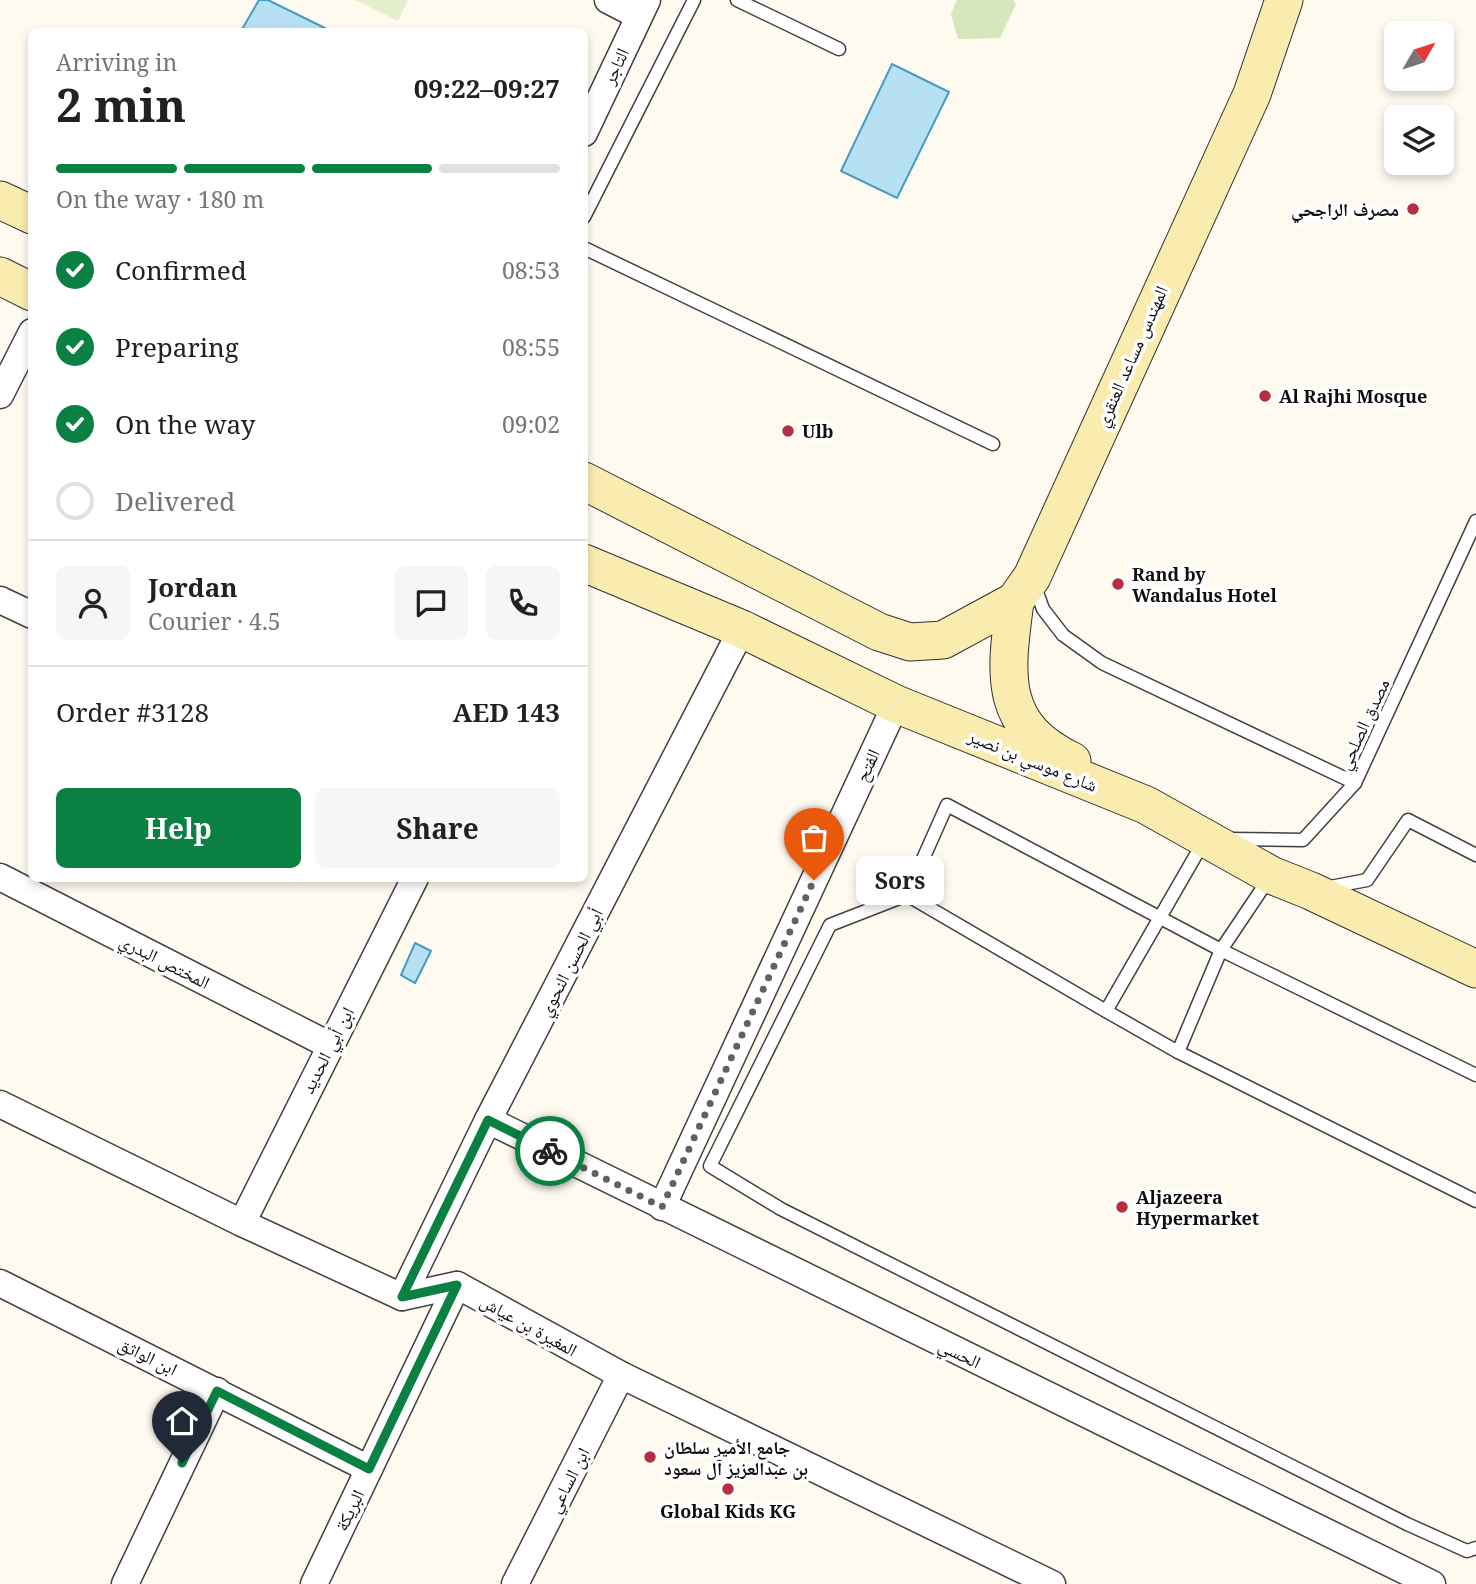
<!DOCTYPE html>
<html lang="en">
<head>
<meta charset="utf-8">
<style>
	:root { --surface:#fff; --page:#f6f6f6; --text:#202124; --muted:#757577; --line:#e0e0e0; --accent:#0b8043 }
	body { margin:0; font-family:"Noto Serif","Noto Naskh Arabic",serif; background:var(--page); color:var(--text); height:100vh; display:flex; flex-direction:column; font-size:26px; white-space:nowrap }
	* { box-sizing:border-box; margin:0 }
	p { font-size:23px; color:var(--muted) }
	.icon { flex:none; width:38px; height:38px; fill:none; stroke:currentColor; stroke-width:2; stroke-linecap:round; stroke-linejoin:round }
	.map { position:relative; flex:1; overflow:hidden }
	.side { position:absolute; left:28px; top:28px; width:560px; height:854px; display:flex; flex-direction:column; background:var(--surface); border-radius:10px; box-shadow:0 4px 10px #0003 }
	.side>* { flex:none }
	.needle { width:46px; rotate:51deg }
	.buttons { position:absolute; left:1384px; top:21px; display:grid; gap:14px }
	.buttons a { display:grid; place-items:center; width:70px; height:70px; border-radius:10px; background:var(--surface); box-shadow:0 4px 10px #0003; font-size:35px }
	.pin { position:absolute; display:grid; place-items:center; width:60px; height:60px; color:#fff; margin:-72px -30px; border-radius:50% 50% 50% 0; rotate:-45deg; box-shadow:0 0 7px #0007 }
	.pin .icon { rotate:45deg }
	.courier { position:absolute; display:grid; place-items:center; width:70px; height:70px; margin:-35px; border:5px solid #0b8043; border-radius:50%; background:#fff; color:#222; box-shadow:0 2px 9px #0007 }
	.bubble { position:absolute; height:49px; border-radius:10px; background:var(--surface); box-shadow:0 4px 10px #0003; font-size:23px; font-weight:700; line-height:49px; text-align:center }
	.overview em { font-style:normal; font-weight:700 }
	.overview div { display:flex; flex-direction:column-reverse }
	.overview { display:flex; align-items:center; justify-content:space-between; height:119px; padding:0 28px }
	h1 { font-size:46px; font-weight:700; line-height:52px }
	.bar { display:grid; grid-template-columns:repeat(4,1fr); gap:10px 7px; align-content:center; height:84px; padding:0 28px }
	.bar i { height:9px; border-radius:5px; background:var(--line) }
	.bar .on { background:var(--accent) }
	.bar p { grid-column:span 4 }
	.line { display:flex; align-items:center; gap:18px; padding:0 28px; border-top:2px solid var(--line) }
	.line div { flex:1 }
	.round { display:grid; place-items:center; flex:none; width:74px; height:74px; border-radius:10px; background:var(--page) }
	ol { padding:0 28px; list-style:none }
	li { display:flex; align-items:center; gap:21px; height:77px }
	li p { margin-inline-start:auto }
	li .icon { padding:7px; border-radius:50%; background:var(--accent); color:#fff; stroke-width:4 }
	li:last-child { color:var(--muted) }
	li i { width:38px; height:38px; border:4px solid var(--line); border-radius:50% }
	.cta { display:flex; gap:14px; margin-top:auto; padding:14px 28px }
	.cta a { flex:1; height:80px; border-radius:10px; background:var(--accent); color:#fff; font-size:28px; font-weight:700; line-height:80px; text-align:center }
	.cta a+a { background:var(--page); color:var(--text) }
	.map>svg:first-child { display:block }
</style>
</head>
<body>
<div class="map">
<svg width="1476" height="1584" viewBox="0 0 1476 1584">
	<rect width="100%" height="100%" fill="#fefaf0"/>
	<path fill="#d5e7bb" d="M957,0h56l3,4 -16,34 -42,1 -7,-25z"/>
	<path fill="#e5eecc" d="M355,0h53l-10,21z"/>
	<g fill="#b7e1f2" stroke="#439cc5" stroke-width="2">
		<path d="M259,0h9l63,31h-90z"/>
		<path d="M892,64l57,28 -52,106 -56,-27z"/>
		<path d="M415,943l16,8 -16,32 -14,-8z"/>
	</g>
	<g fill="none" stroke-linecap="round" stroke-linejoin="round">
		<g stroke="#414141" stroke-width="15">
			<g id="lane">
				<path d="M737,0l102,49"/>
				<path d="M584,217l110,-217"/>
				<path d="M584,248l409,196"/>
				<path d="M1034,584l9,25 20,26 39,28 253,120"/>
				<path d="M1229,839l74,1 52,-57 121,-262"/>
				<path d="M1270,877l-49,73 -274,-145 -40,90 -77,30 -120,241 71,43 626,315 60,27 9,-3"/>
				<path d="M1325,888l42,-8 41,-60 68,35"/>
				<path d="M907,895l199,116"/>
				<path d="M1178,1052l-72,-41 98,-170"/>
				<path d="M1476,1075l-255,-125 -43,102 298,149"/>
			</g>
		</g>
		<g stroke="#414141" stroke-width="29">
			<g id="street">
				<path d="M608,0l31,16"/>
				<path d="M584,133l63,-133"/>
				<path d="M0,395l32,-63"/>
				<path d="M0,600l32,15"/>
				<path d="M0,877l329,168"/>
				<path d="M0,1104l242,119 160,74 55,-12 164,90 431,209"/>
				<path d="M488,1120l944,464"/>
				<path d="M662,1207l234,-503"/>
				<path d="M242,1223l173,-345"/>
				<path d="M0,1283l369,186"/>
				<path d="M402,1297l86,-177 254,-491"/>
				<path d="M125,1584l92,-193"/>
				<path d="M314,1584l143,-299"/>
				<path d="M515,1584l106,-209"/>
			</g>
		</g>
		<g stroke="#303030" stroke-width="39">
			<g id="secondary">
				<path d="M0,200l32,15"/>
				<path d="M0,276l32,16"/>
				<path d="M584,481l295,151 31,10 33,-2 72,-39 17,-24 220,-483 32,-94"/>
				<path d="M584,563l158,66 154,75 250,101 125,70 40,16 165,78"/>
				<path d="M1015,601c-9,71 -19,124 57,160"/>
			</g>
		</g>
		<use href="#lane" stroke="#fff" stroke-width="12"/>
		<use href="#street" stroke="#fff" stroke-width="26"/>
		<use href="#secondary" stroke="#faecaf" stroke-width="37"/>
	</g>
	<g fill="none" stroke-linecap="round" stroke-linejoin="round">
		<path stroke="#62615d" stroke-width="7" stroke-dasharray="0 12.6" d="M550,1151l112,56 152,-327"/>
		<path stroke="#0b8043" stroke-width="9" d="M182,1463l35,-72 152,78 88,-184 -55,12 86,-177 62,31"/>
	</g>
	<g fill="#b62e3f" stroke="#fff" stroke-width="2.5">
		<circle cx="1413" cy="209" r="7"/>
		<circle cx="1265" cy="396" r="7"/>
		<circle cx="788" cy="431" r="7"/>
		<circle cx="1118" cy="584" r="7"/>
		<circle cx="1122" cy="1207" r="7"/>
		<circle cx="650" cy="1457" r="7"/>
		<circle cx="728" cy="1489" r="7"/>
	</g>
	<g text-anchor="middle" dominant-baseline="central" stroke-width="7" stroke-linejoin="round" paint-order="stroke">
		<g font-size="18" fill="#0e0e0e" stroke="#fff">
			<text transform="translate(615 66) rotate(-65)">التاجر</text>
			<text transform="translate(1131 356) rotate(-66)">المهندس مساعد العنقري</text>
			<text transform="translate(1363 724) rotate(-65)">مصدق الصلحي</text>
			<text transform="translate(1033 760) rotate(22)">شارع موسي بن نصير</text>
			<text transform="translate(867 765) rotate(-65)">الفتح</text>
			<text transform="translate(165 961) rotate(27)">المختص البدري</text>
			<text transform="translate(570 962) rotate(-63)">أبي الحسن النحوي</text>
			<text transform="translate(327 1050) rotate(-63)">ابن أبي الحديد</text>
			<text transform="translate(529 1325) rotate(29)">المغيرة بن عياش</text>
			<text transform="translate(960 1353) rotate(26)">الحسي</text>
			<text transform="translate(148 1356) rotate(26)">ابن الواثق</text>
			<text transform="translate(568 1480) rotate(-63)">ابن الساعي</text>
			<text transform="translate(349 1510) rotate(-64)">البريكة</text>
		</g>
		<g font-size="18" font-weight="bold" fill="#0e0e0e" stroke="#fff" text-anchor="start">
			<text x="1399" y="209" text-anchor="end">مصرف الراجحي</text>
			<text x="1279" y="396">Al Rajhi Mosque</text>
			<text x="802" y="431">Ulb</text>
			<text x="1132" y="574">Rand by<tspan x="1132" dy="21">Wandalus Hotel</tspan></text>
			<text x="1136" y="1197">Aljazeera<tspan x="1136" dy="21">Hypermarket</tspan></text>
			<text x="664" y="1447">جامع الأمير سلطان<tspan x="664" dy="21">بن عبدالعزيز آل سعود</tspan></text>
			<text x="728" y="1511" text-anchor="middle">Global Kids KG</text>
		</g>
	</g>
</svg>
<div class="buttons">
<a><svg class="needle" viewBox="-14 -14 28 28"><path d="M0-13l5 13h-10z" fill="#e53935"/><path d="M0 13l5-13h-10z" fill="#757577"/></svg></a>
<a><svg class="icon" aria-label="layers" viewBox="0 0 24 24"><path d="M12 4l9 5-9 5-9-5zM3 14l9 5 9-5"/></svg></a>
</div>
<div class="pin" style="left:814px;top:880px;background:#ea580c"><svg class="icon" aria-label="bag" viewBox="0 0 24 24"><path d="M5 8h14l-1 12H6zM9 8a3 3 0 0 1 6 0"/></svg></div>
<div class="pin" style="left:182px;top:1463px;background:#1f2937"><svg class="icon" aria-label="home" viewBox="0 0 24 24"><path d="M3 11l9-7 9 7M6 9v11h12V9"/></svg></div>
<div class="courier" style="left:550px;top:1151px"><svg class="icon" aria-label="bike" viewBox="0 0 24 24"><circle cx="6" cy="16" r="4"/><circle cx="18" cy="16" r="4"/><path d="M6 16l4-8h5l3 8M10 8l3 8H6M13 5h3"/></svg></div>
<div class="bubble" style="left:856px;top:856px;width:88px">Sors</div>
<section class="side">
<div class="overview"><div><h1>2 min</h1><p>Arriving in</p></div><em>09:22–09:27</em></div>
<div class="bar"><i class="on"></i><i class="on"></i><i class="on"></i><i></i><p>On the way · 180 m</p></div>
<ol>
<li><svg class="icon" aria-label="check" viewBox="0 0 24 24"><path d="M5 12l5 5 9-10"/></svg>Confirmed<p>08:53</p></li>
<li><svg class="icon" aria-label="check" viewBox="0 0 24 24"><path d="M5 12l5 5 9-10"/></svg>Preparing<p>08:55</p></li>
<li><svg class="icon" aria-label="check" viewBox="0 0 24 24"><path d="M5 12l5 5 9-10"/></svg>On the way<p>09:02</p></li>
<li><i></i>Delivered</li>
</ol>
<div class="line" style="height:126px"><a class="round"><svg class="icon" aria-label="person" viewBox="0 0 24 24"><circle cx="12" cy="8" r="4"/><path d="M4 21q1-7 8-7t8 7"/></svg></a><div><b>Jordan</b><p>Courier · 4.5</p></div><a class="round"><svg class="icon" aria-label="chat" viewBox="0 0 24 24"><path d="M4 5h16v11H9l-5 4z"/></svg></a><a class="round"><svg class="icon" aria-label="phone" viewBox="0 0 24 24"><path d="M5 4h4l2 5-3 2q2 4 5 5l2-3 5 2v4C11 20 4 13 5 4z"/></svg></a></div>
<div class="line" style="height:91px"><div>Order #3128</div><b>AED 143</b></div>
<div class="cta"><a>Help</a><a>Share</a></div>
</section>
</div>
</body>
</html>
